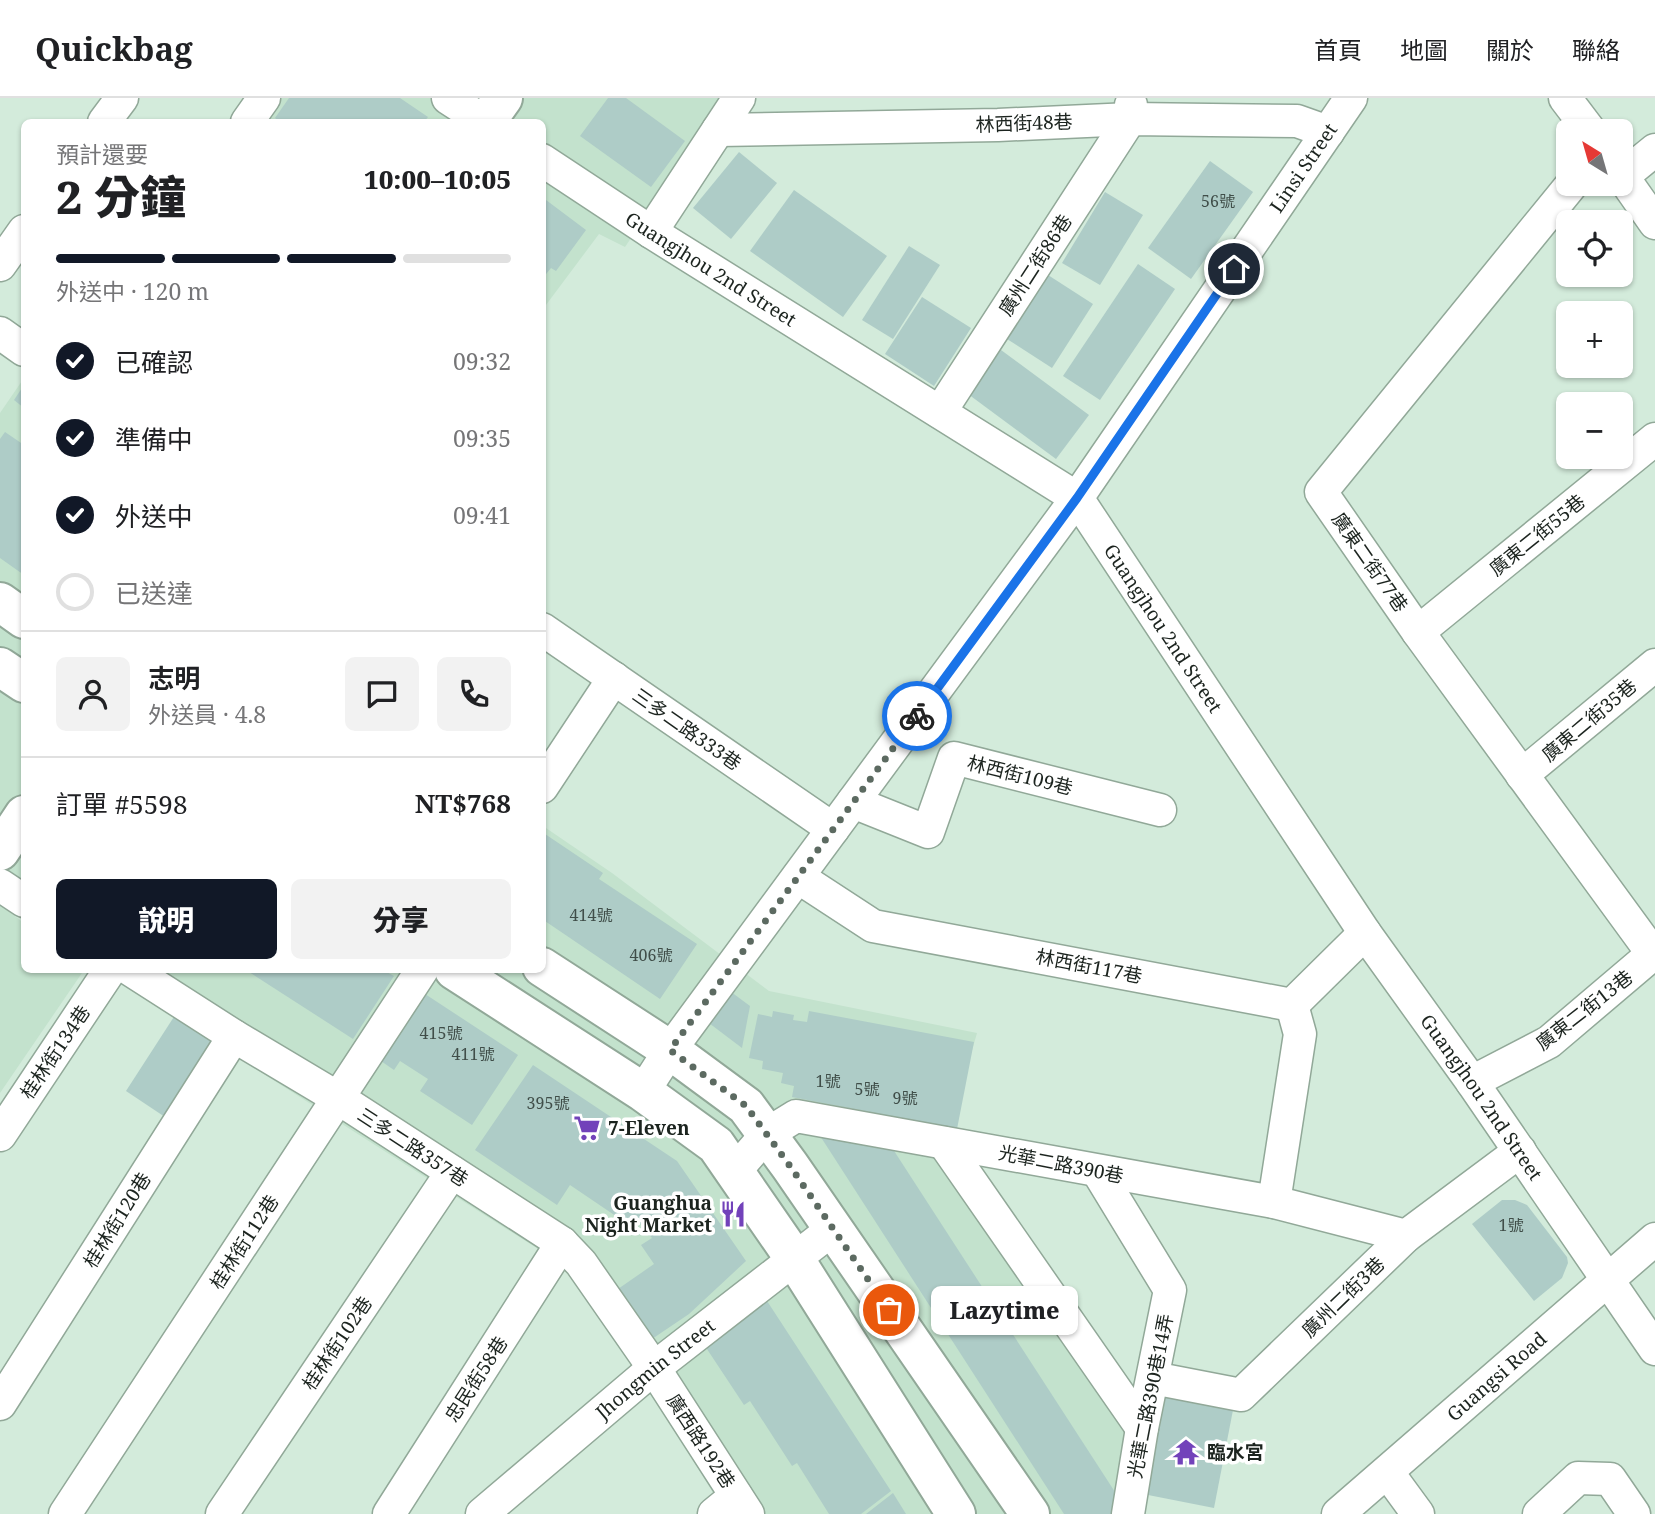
<!DOCTYPE html>
<html lang="zh-TW">
<head>
<meta charset="utf-8">
<style>
	:root { --surface:#fff; --page:#f2f2f2; --text:#202124; --muted:#757577; --line:#e0e0e0; --accent:#111827 }
	body { margin:0; font-family:"Noto Serif","Noto Sans TC",serif; background:var(--page); color:var(--text); height:100vh; display:flex; flex-direction:column; font-size:26px; white-space:nowrap }
	* { box-sizing:border-box; margin:0 }
	p { font-size:23px; color:var(--muted) }
	.icon { flex:none; width:38px; height:38px; fill:none; stroke:currentColor; stroke-width:2; stroke-linecap:round; stroke-linejoin:round }
	.map { position:relative; flex:1; overflow:hidden }
	.panel { position:absolute; left:21px; top:21px; width:525px; height:854px; display:flex; flex-direction:column; background:var(--surface); border-radius:10px; box-shadow:0 2px 5px #0004 }
	.panel>* { flex:none }
	.needle { width:46px; rotate:323deg }
	.fabs { position:absolute; left:1556px; top:21px; display:grid; gap:14px }
	.fabs a { display:grid; place-items:center; width:77px; height:77px; border-radius:10px; background:var(--surface); box-shadow:0 2px 5px #0004; font-size:35px }
	.pin { position:absolute; display:grid; place-items:center; width:60px; height:60px; color:#fff; margin:-30px; border:4px solid #fff; border-radius:50%; box-shadow:0 2px 7px #0007 }
	.courier { position:absolute; display:grid; place-items:center; width:70px; height:70px; margin:-35px; border:5px solid #1a73e8; border-radius:50%; background:#fff; color:#222; box-shadow:0 2px 9px #0007 }
	.bubble { position:absolute; height:49px; border-radius:10px; background:var(--surface); box-shadow:0 2px 5px #0004; font-size:23px; font-weight:800; line-height:49px; text-align:center }
	.overview em { font-style:normal; font-weight:800 }
	.overview div { display:flex; flex-direction:column-reverse }
	.overview { display:flex; align-items:center; justify-content:space-between; height:119px; padding:0 35px }
	h1 { font-size:46px; font-weight:800; line-height:52px }
	.bar { display:grid; grid-template-columns:repeat(4,1fr); gap:10px 7px; align-content:center; height:84px; padding:0 35px }
	.bar i { height:9px; border-radius:5px; background:var(--line) }
	.bar .current { background:var(--accent) }
	.bar p { grid-column:span 4 }
	.line { display:flex; align-items:center; gap:18px; padding:0 35px; border-top:2px solid var(--line) }
	.line div { flex:1 }
	.round { display:grid; place-items:center; flex:none; width:74px; height:74px; border-radius:10px; background:var(--page) }
	ol { padding:0 35px; list-style:none }
	li { display:flex; align-items:center; gap:21px; height:77px }
	li p { margin-inline-start:auto }
	li .icon { padding:7px; border-radius:50%; background:var(--accent); color:#fff; stroke-width:4 }
	li:last-child { color:var(--muted) }
	li i { width:38px; height:38px; border:4px solid var(--line); border-radius:50% }
	.cta { display:flex; gap:14px; margin-top:auto; padding:14px 35px }
	.cta a { flex:1; height:80px; border-radius:10px; background:var(--accent); color:#fff; font-size:28px; font-weight:800; line-height:80px; text-align:center }
	.cta a+a { background:var(--page); color:var(--text) }
	header { display:flex; align-items:center; gap:42px; box-sizing:border-box; height:98px; padding:0 35px; background:var(--surface); border-bottom:2px solid var(--line) }
	header strong { font-size:33px }
	nav { display:flex; gap:38px; margin-inline-start:auto; font-size:24px }
	.map>svg:first-child { display:block }
</style>
</head>
<body>
<header>
<strong>Quickbag</strong>
<nav><a>首頁</a><a>地圖</a><a>關於</a><a>聯絡</a></nav>
</header>
<div class="map">
<svg width="1655" height="1416" viewBox="0 0 1655 1416">
	<rect width="100%" height="100%" fill="#d3ebdb"/>
	<g fill="#c3e2cd">
		<path d="M276,0h449l-100,149 -26,-13 -56,75 -1,-187h-283z"/>
		<path d="M24,280v542l-16,-9 16,12v47h60l-84,123v-680z"/>
		<path d="M543,728l69,47 157,118 208,42 -35,122 195,276 -13,83h-398l-104,-170 -48,-72 -473,-302h441z"/>
	</g>
	<g fill="#aeccc7">
		<path d="M289,0h111l28,19 -4,5h-143l-6,-4z"/>
		<path d="M608,0h18l59,43 -34,46 -71,-51z"/>
		<path d="M739,54l38,31 -46,56 -38,-31z"/>
		<path d="M1210,63l43,31 -62,87 -43,-31z"/>
		<path d="M794,92l93,66 -44,61 -93,-66z"/>
		<path d="M1105,94l38,23 -43,70 -38,-22z"/>
		<path d="M542,99l44,33 -30,41 -5,-3 -9,11z"/>
		<path d="M909,148l31,19 -47,74 -31,-19z"/>
		<path d="M1138,166l37,25 -75,111 -37,-24z"/>
		<path d="M1048,177l45,29 -41,64 -45,-29z"/>
		<path d="M922,199l49,31 -37,58 -49,-32z"/>
		<path d="M1001,252l88,65 -33,44 -88,-65z"/>
		<path d="M24,287v23l-10,-8z"/>
		<path d="M5,334l19,13v130l-24,-17v-119z"/>
		<path d="M542,734l61,41 -4,6 98,65 -37,55 -118,-80z"/>
		<path d="M246,872h137l11,6 -41,63z"/>
		<path d="M723,888l27,20 -8,42 -41,-31z"/>
		<path d="M422,894l96,63 -46,70 -52,-34 8,-12 -28,-18 -6,9 -16,-11z"/>
		<path d="M179,911l30,19 5,21 -46,70 -42,-28z"/>
		<path d="M773,913l21,4 -1,5 14,2 2,-11 165,31 -17,87 -165,-32 2,-11 -13,-3 2,-10 -21,-4 1,-8 -14,-3 9,-44 14,3z"/>
		<path d="M533,967l144,96 69,100 -57,53 -37,25 -34,-50 36,-25 -13,-19 11,-7 -15,-18 -5,7 -62,-42 -13,20 -82,-55z"/>
		<path d="M815,1030l72,12 239,369 -2,5h-60z"/>
		<path d="M1502,1102h13l12,5 40,52 1,6 -6,15 -28,23 -62,-77z"/>
		<path d="M758,1189l133,204 -30,23h-32l-32,-51 -5,3 -42,-65 -6,4 -45,-68z"/>
		<path d="M1157,1297l76,15 -19,98 -76,-15z"/>
		<path d="M893,1395l13,21h-40z"/>
	</g>
	<g fill="none" stroke-linecap="round" stroke-linejoin="round">
		<g stroke="#91a898" stroke-width="35">
			<g id="street">
				<path d="M448,0l37,24"/>
				<path d="M1565,0l25,33"/>
				<path d="M104,24l18,-24"/>
				<path d="M247,24l17,-24"/>
				<path d="M718,32l280,-5 132,-6 167,2 31,11"/>
				<path id="s1" d="M542,62l109,72 426,266 288,435 107,149 183,267"/>
				<path d="M1620,75l35,50"/>
				<path d="M1623,78l32,-26"/>
				<path d="M1572,86l-251,308 97,140 235,322"/>
				<path d="M651,134l88,-134"/>
				<path d="M0,167l24,-34"/>
				<path d="M0,235l24,17"/>
				<path d="M940,314l190,-293 1,-14"/>
				<path d="M542,531l291,200"/>
				<path d="M1418,534l237,-193"/>
				<path d="M1522,677l133,-110"/>
				<path d="M542,689l72,-109"/>
				<path d="M853,704l75,30 26,-74 206,52"/>
				<path d="M798,779l75,49 419,79 73,-72"/>
				<path d="M0,787l24,16"/>
				<path d="M131,872l103,66 104,62 224,145 19,20 73,105 94,146"/>
				<path d="M1472,984l77,-40 106,-90"/>
				<path id="s2" d="M643,994l27,-42 407,-552 274,-400"/>
				<path d="M0,1037l110,-165"/>
				<path d="M944,1045l198,285"/>
				<path d="M735,1073l32,-37 29,-18 478,86 132,34"/>
				<path d="M1098,1074l72,118 -28,138 -14,86"/>
				<path d="M1274,1104l26,-168 -8,-29"/>
				<path d="M1153,1280l88,17 165,-159 114,-85"/>
				<path d="M0,1306l234,-368"/>
				<path d="M1388,1375l30,41"/>
				<path d="M65,1416l357,-544"/>
				<path d="M222,1416l230,-342"/>
				<path d="M389,1416l173,-271"/>
				<path id="s3" d="M482,1416l172,-146 179,-139"/>
				<path d="M714,1416l22,-18"/>
				<path id="s4" d="M1338,1416l317,-275"/>
				<path d="M1539,1416l39,-36 32,1 24,35"/>
			</g>
		</g>
		<g stroke="#91a898" stroke-width="42">
			<g id="secondary">
				<path d="M486,24l17,-24"/>
				<path d="M0,504l24,17"/>
				<path d="M0,569l24,16"/>
				<path d="M0,753l24,-36"/>
				<path d="M542,869l128,83 76,56 44,60 240,348"/>
				<path d="M454,872l189,122 73,53 78,113 162,256"/>
			</g>
		</g>
		<use href="#street" stroke="#fff" stroke-width="32"/>
		<use href="#secondary" stroke="#fff" stroke-width="38"/>
	</g>
	<g fill="none" stroke-linecap="round" stroke-linejoin="round">
		<path stroke="#5c6a61" stroke-width="7" stroke-dasharray="0 12.6" d="M889,1212l-99,-144 -44,-60 -76,-56 247,-334"/>
		<path stroke="#1a73e8" stroke-width="9" d="M917,618l160,-218 157,-229"/>
	</g>
	<defs>
		<g id="supermarket-bare" transform="scale(2.1)"><path d="M-6-5.5h2.5l.6 2H6L4.5 2H-2.5L-4.4-4H-6ZM-1.5 3.2a1.3 1.3 0 1 0 .1 0ZM3 3.2a1.3 1.3 0 1 0 .1 0Z" fill="#7242ba" stroke="#fff" stroke-width="2.5" paint-order="stroke"/></g>
		<g id="restaurant-bare" transform="scale(2.1)"><path d="M-5-6h1v4h1v-4h1v4h1v-4h1v5L-1.5 .5V6h-2V.5L-5-1ZM5-6V6H3V1.5H1.5Q1.5-4 5-6Z" fill="#7242ba" stroke="#fff" stroke-width="2.5" paint-order="stroke"/></g>
		<g id="temple-bare" transform="scale(2.1)"><path d="M0-6L5-2H3V0L6.5 2.5H4V6H1.5V3h-3V6H-4V2.5H-6.5L-3 0V-2H-5Z" fill="#7242ba" stroke="#fff" stroke-width="2.5" paint-order="stroke"/></g>
	</defs>
	<g fill-rule="evenodd">
		<use href="#supermarket-bare" x="587" y="1030"/>
		<use href="#restaurant-bare" x="733" y="1116"/>
		<use href="#temple-bare" x="1186" y="1354"/>
	</g>
	<g text-anchor="middle" dominant-baseline="central" stroke-width="7" stroke-linejoin="round" paint-order="stroke">
		<g font-size="16" fill="#404e49">
			<text x="1218" y="103">56號</text>
			<text x="591" y="817">414號</text>
			<text x="651" y="857">406號</text>
			<text x="441" y="935">415號</text>
			<text x="473" y="956">411號</text>
			<text x="828" y="983">1號</text>
			<text x="867" y="991">5號</text>
			<text x="905" y="1000">9號</text>
			<text x="548" y="1005">395號</text>
			<text x="1511" y="1127">1號</text>
		</g>
		<g font-size="19" fill="#1c241f" stroke="#fff">
			<text transform="translate(1024 25) rotate(-2)">林西街48巷</text>
			<text stroke="none"><textPath href="#s2" startOffset="1136">Linsi Street</textPath></text>
			<text transform="translate(1035 167) rotate(-57)">廣州二街86巷</text>
			<text stroke="none"><textPath href="#s1" startOffset="201">Guangjhou 2nd Street</textPath></text>
			<text transform="translate(1537 437) rotate(-39)">廣東二街55巷</text>
			<text transform="translate(1370 464) rotate(55)">廣東二街77巷</text>
			<text stroke="none"><textPath href="#s1" startOffset="789">Guangjhou 2nd Street</textPath></text>
			<text transform="translate(1589 622) rotate(-40)">廣東二街35巷</text>
			<text transform="translate(687 631) rotate(35)">三多二路333巷</text>
			<text transform="translate(1020 677) rotate(14)">林西街109巷</text>
			<text transform="translate(1089 868) rotate(11)">林西街117巷</text>
			<text transform="translate(1584 912) rotate(-38)">廣東二街13巷</text>
			<text transform="translate(55 954) rotate(-56)">桂林街134巷</text>
			<text stroke="none"><textPath href="#s1" startOffset="1356">Guangjhou 2nd Street</textPath></text>
			<text transform="translate(413 1049) rotate(33)">三多二路357巷</text>
			<text transform="translate(1061 1066) rotate(11)">光華二路390巷</text>
			<text transform="translate(117 1122) rotate(-58)">桂林街120巷</text>
			<text transform="translate(244 1144) rotate(-57)">桂林街112巷</text>
			<text transform="translate(1343 1199) rotate(-44)">廣州二街3巷</text>
			<text transform="translate(337 1245) rotate(-56)">桂林街102巷</text>
			<text stroke="none"><textPath href="#s3" startOffset="226">Jhongmin Street</textPath></text>
			<text stroke="none"><textPath href="#s4" startOffset="210">Guangsi Road</textPath></text>
			<text transform="translate(476 1281) rotate(-57)">忠民街58巷</text>
			<text transform="translate(1150 1298) rotate(-79)">光華二路390巷14弄</text>
			<text transform="translate(701 1343) rotate(57)">廣西路192巷</text>
		</g>
		<g font-size="19" font-weight="bold" fill="#1c241f" stroke="#fff" text-anchor="start">
			<text x="608" y="1030">7-Eleven</text>
			<text x="712" y="1105" text-anchor="end">Guanghua<tspan x="712" dy="22">Night Market</tspan></text>
			<text x="1207" y="1354">臨水宮</text>
		</g>
	</g>
</svg>
<div class="fabs">
<a><svg class="needle" viewBox="-14 -14 28 28"><path d="M0-13l5 13h-10z" fill="#e53935"/><path d="M0 13l5-13h-10z" fill="#757577"/></svg></a>
<a><svg class="icon" aria-label="locate" viewBox="0 0 24 24"><circle cx="12" cy="12" r="6"/><path d="M12 2v4M12 18v4M2 12h4M18 12h4"/></svg></a>
<a>+</a>
<a>−</a>
</div>
<div class="pin" style="left:889px;top:1212px;background:#ea580c"><svg class="icon" aria-label="bag" viewBox="0 0 24 24"><path d="M5 8h14l-1 12H6zM9 8a3 3 0 0 1 6 0"/></svg></div>
<div class="pin" style="left:1234px;top:171px;background:#1f2937"><svg class="icon" aria-label="home" viewBox="0 0 24 24"><path d="M3 11l9-7 9 7M6 9v11h12V9"/></svg></div>
<div class="courier" style="left:917px;top:618px"><svg class="icon" aria-label="bike" viewBox="0 0 24 24"><circle cx="6" cy="16" r="4"/><circle cx="18" cy="16" r="4"/><path d="M6 16l4-8h5l3 8M10 8l3 8H6M13 5h3"/></svg></div>
<div class="bubble" style="left:931px;top:1188px;width:147px">Lazytime</div>
<section class="panel">
<div class="overview"><div><h1>2 分鐘</h1><p>預計還要</p></div><em>10:00–10:05</em></div>
<div class="bar"><i class="current"></i><i class="current"></i><i class="current"></i><i></i><p>外送中 · 120 m</p></div>
<ol>
<li><svg class="icon" aria-label="check" viewBox="0 0 24 24"><path d="M5 12l5 5 9-10"/></svg>已確認<p>09:32</p></li>
<li><svg class="icon" aria-label="check" viewBox="0 0 24 24"><path d="M5 12l5 5 9-10"/></svg>準備中<p>09:35</p></li>
<li><svg class="icon" aria-label="check" viewBox="0 0 24 24"><path d="M5 12l5 5 9-10"/></svg>外送中<p>09:41</p></li>
<li><i></i>已送達</li>
</ol>
<div class="line" style="height:126px"><a class="round"><svg class="icon" aria-label="person" viewBox="0 0 24 24"><circle cx="12" cy="8" r="4"/><path d="M4 21q1-7 8-7t8 7"/></svg></a><div><b>志明</b><p>外送員 · 4.8</p></div><a class="round"><svg class="icon" aria-label="chat" viewBox="0 0 24 24"><path d="M4 5h16v11H9l-5 4z"/></svg></a><a class="round"><svg class="icon" aria-label="phone" viewBox="0 0 24 24"><path d="M5 4h4l2 5-3 2q2 4 5 5l2-3 5 2v4C11 20 4 13 5 4z"/></svg></a></div>
<div class="line" style="height:91px"><div>訂單 #5598</div><b>NT$768</b></div>
<div class="cta"><a>說明</a><a>分享</a></div>
</section>
</div>
</body>
</html>
